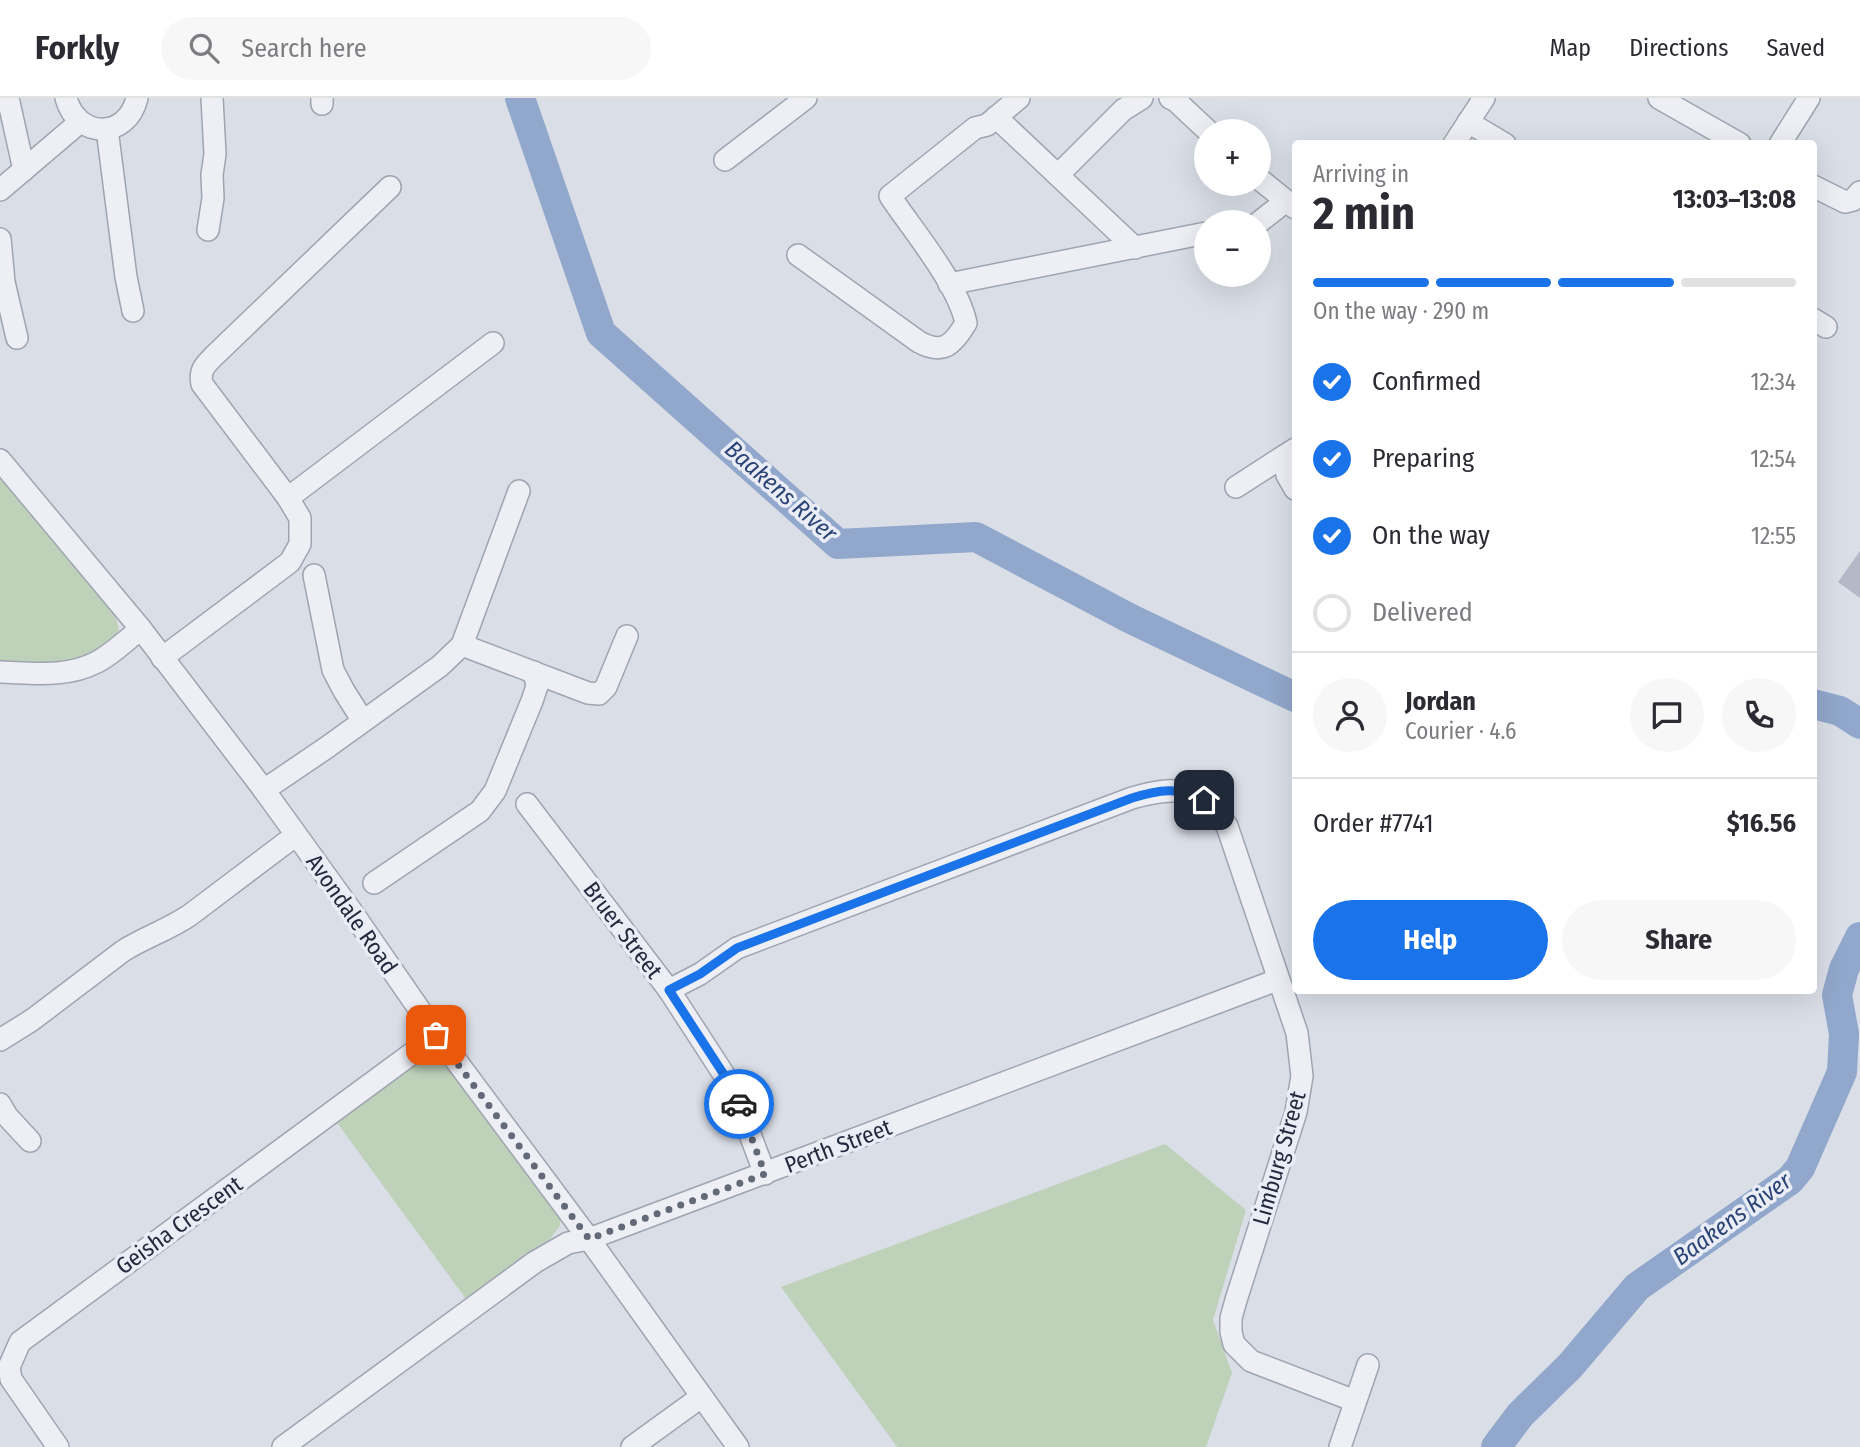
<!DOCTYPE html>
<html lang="en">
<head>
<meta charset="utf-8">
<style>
	:root { --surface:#fff; --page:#f7f7f7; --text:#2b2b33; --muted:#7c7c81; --line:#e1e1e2; --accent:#1a73e8 }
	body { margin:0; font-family:"Fira Sans Condensed",sans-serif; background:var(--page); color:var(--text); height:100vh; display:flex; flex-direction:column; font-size:26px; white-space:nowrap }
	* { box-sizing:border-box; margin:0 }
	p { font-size:23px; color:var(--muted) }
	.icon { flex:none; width:38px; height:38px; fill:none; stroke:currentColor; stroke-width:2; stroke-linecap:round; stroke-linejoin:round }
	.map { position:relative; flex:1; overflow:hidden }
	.panel { position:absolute; left:1292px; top:42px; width:525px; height:854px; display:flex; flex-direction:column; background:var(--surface); border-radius:7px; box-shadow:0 7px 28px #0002 }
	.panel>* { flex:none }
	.buttons { position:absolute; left:1194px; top:21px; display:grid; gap:14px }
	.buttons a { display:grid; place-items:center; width:77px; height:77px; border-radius:50%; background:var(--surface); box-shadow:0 7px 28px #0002; font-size:35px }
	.pin { position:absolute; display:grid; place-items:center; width:60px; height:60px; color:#fff; margin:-30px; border-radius:14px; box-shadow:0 4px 10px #0006 }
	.courier { position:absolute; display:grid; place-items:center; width:70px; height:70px; margin:-35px; border:5px solid #1a73e8; border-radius:50%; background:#fff; color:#222; box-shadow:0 2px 9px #0007 }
	.summary em { font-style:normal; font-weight:700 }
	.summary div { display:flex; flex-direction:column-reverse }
	.summary { display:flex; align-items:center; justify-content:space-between; height:119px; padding:0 21px }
	h1 { font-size:46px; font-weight:700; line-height:52px }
	.bar { display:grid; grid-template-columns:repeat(4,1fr); gap:10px 7px; align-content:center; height:84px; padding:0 21px }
	.bar i { height:9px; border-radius:5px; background:var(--line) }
	.bar .selected { background:var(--accent) }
	.bar p { grid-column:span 4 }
	.line { display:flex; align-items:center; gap:18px; padding:0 21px; border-top:2px solid var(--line) }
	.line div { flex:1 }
	.round { display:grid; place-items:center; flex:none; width:74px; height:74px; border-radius:37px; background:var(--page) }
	ol { padding:0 21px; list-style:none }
	li { display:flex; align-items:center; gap:21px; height:77px }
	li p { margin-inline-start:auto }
	li .icon { padding:7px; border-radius:50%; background:var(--accent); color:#fff; stroke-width:4 }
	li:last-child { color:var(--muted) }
	li i { width:38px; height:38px; border:4px solid var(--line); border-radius:50% }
	.action { display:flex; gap:14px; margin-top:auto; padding:14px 21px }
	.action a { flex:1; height:80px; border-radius:42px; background:var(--accent); color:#fff; font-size:28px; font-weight:700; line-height:80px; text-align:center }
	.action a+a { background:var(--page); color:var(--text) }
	header { display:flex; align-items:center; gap:42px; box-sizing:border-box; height:98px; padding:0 35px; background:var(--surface); border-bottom:2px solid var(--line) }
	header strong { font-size:33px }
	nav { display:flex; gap:38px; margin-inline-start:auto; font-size:24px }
	.search { width:490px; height:63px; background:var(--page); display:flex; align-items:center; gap:18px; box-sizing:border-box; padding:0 24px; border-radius:38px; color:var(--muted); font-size:26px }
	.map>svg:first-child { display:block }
</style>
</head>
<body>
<header>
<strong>Forkly</strong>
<div class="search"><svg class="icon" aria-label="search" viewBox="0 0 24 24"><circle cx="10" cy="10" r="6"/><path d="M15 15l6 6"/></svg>Search here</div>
<nav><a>Map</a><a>Directions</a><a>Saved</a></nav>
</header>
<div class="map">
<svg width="1860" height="1349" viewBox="0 0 1860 1349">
	<rect width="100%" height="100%" fill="#dadee7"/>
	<g fill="#bed2ba">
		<path d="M0,379l114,134 5,19 -14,19 -41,15 -64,-1z"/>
		<path d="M428,957l17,4 115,157v10l-10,13 -84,60 -131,-179 86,-62z"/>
		<path d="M1165,1046l81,66 -33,110 19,53 -26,74h-309l-116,-160z"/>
	</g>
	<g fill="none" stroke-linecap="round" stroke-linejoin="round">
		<g stroke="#91a7cb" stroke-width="30">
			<path d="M520,0l81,235 237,211 138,-7 155,82 164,78"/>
			<path d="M1813,606l27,7 20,13"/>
			<path d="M1496,1349l24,-32 50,-49 67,-79 153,-107 10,-12 42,-96 2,-38 -7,-39 7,-26 16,-32"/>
		</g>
	</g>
	<path fill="#b4b9c7" d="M1860,453v47l-22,-16z"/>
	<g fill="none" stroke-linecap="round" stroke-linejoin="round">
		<g stroke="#9fa4b1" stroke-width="24">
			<g id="minor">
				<path d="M8,0l16,72"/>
				<path d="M66,0c11,41 61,42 71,0"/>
				<path d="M322,0v6"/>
				<path d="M1170,0l6,3 32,30"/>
				<path d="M1659,0l81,46"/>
				<path d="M996,19l139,131"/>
				<path d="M1468,24l37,22"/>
				<path d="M107,31l19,148 7,34"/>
				<path d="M1454,46l30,-46"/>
				<path d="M1780,46l29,-46"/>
				<path d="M725,62l81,-62"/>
				<path d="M1058,77l65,-65 19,-12"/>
				<path d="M1258,80l37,30"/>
				<path d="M1813,88l32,16 8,-2 7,-8"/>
				<path d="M0,92l80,-68"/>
				<path d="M1258,125l28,-22"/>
				<path d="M208,132l5,-32 -1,-23 3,-21 -3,-56"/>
				<path d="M0,141l4,43 13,56"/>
				<path d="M798,157l121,87c24,13 34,3 47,-19 -9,-41 -52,-91 -76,-127l85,-68 12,-3 32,-27"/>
				<path d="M949,186l257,-51"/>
				<path d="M1813,221l13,8"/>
				<path d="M1284,358l3,19 8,14"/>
				<path d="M0,362l141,169 123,161 88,122 85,123 152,204 149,208"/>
				<path d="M1236,389l59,-38"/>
				<path d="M288,400l205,-155"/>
				<path d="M314,477l19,95 11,21 19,30"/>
				<path d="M462,547l126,48 11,1 7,-7 21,-51"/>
				<path d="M162,560l128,-96 10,-18v-26l-12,-20 -86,-114c-3,-14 3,-19 13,-29l175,-168"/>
				<path d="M0,574c33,1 67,6 97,-10 16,-8 30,-23 44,-33"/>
				<path d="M264,692l62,-42 114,-82 22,-21 57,-154"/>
				<path d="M527,706l142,186 63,97 33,87"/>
				<path d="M374,785l106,-72 15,-20 37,-90 5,-15 -3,-14"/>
				<path d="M669,892l31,-16 37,-26 395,-150c45,-13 66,-11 95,28l70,207 5,43 -6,36 -60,188 -5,18v14l3,12 17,17 104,40"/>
				<path d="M0,942l32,-20 91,-69c22,-14 45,-21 67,-36l106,-80"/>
				<path d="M0,1006l7,12 23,25"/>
				<path d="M58,1349l-47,-68 -2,-12 11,-25 417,-307"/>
				<path d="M283,1349l252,-185 33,-19 21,-4 688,-259"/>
				<path d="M632,1349l69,-50"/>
				<path d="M1340,1349l28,-82"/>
			</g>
		</g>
		<use href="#minor" stroke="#edeff5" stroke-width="21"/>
	</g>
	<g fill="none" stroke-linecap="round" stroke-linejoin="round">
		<path stroke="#636979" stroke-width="7" stroke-dasharray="0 12.6" d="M436,937l153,204 176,-65 -26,-70"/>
		<path stroke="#1a73e8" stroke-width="9" d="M739,1006l-7,-17 -63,-97 31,-16 37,-26 395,-150c26,-8 47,-12 72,2"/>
	</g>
	<g text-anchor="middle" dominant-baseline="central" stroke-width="7" stroke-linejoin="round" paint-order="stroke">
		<g font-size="23" fill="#232a3e" stroke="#eaedf5">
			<text transform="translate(352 816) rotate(55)">Avondale Road</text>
			<text transform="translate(623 832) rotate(53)">Bruer Street</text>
			<text transform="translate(838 1048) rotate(-21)">Perth Street</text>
			<text transform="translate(1279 1060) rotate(-74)">Limburg Street</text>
			<text transform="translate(179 1127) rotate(-36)">Geisha Crescent</text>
		</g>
		<g font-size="24" font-style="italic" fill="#2a4475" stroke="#eaedf5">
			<text transform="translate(781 393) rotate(41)">Baakens River</text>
			<text transform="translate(1732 1121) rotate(-36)">Baakens River</text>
		</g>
	</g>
</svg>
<div class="buttons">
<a>+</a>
<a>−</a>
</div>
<div class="pin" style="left:436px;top:937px;background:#ea580c"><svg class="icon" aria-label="bag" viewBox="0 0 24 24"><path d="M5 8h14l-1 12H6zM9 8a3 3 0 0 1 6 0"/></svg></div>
<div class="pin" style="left:1204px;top:702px;background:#1f2937"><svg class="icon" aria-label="home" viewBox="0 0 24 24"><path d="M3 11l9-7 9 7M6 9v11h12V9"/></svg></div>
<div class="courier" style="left:739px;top:1006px"><svg class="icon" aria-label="car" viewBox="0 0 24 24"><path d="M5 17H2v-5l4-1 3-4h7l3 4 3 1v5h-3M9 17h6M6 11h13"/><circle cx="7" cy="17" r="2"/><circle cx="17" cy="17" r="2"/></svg></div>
<section class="panel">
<div class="summary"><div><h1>2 min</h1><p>Arriving in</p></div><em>13:03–13:08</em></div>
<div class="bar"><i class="selected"></i><i class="selected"></i><i class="selected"></i><i></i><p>On the way · 290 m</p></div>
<ol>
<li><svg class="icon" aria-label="check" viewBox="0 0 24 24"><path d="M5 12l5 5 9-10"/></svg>Confirmed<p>12:34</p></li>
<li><svg class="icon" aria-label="check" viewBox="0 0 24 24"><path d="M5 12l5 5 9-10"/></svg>Preparing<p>12:54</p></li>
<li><svg class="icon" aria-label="check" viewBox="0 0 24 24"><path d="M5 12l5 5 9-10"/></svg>On the way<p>12:55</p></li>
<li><i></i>Delivered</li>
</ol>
<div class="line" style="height:126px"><a class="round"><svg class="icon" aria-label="person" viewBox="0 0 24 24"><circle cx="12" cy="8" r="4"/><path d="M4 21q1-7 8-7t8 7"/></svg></a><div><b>Jordan</b><p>Courier · 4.6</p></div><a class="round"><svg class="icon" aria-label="chat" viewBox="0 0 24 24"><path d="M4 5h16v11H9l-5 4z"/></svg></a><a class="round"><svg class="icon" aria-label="phone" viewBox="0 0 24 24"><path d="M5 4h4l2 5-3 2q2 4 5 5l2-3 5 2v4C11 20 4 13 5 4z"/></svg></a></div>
<div class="line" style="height:91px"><div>Order #7741</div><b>$16.56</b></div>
<div class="action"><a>Help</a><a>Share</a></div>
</section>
</div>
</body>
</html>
